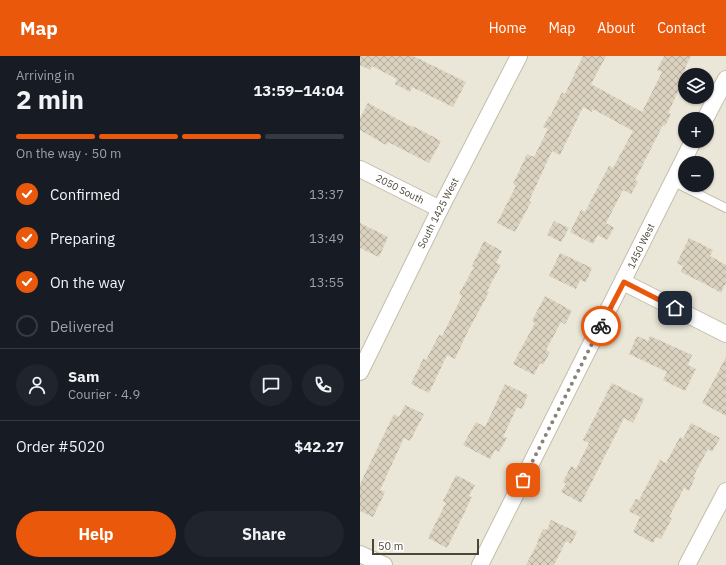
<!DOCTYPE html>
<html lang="en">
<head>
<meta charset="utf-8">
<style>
	:root { --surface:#171b24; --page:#20242c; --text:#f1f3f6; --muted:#9ea1a6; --line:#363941; --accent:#ea580c }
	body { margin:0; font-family:"IBM Plex Sans",sans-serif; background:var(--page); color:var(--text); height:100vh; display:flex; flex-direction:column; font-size:15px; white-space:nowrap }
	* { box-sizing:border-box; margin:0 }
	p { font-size:13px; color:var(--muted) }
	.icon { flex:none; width:22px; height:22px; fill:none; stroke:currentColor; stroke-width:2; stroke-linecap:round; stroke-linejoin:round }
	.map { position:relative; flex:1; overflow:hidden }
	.side { display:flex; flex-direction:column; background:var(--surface); width:360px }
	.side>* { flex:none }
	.controls { position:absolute; left:318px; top:12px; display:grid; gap:8px }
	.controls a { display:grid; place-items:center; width:36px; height:36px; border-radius:50%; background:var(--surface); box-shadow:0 1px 3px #0004; font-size:20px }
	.scale { position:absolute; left:12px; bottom:10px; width:107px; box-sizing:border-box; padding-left:4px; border:2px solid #4c4637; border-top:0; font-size:11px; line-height:14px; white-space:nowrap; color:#4c4637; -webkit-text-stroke:3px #fff; paint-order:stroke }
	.pin { position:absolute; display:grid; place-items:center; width:34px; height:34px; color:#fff; margin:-17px; border-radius:8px; box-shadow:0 2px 6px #0006 }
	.courier { position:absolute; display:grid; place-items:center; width:40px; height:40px; margin:-20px; border:3px solid #ea580c; border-radius:50%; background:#fff; color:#222; box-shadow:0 1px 5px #0007 }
	.head em { font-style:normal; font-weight:800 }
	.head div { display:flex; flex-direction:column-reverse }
	.head { display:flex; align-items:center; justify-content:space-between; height:68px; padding:0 16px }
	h1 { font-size:26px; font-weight:800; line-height:30px }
	.bar { display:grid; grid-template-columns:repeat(4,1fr); gap:6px 4px; align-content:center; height:48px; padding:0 16px }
	.bar i { height:5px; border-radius:3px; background:var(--line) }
	.bar .current { background:var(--accent) }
	.bar p { grid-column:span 4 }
	.line { display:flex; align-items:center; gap:10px; padding:0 16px; border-top:1px solid var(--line) }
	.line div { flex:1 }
	.round { display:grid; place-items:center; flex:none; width:42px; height:42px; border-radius:21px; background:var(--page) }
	ol { padding:0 16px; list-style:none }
	li { display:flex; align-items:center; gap:12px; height:44px }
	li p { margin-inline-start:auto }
	li .icon { padding:4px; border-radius:50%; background:var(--accent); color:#fff; stroke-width:4 }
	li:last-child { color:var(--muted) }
	li i { width:22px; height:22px; border:2px solid var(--line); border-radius:50% }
	.primary-button { display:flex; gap:8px; margin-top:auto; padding:8px 16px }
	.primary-button a { flex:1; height:46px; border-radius:24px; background:var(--accent); color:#fff; font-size:16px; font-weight:800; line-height:46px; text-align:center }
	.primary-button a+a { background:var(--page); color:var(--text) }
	header { display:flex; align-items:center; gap:24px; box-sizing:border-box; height:56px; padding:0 20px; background:var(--accent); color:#fff }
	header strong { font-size:19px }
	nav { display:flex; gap:22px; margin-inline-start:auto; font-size:14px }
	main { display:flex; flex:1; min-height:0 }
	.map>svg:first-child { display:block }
</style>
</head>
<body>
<header>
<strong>Map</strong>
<nav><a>Home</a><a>Map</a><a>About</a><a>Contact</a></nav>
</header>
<main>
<section class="side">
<div class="head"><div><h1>2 min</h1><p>Arriving in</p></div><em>13:59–14:04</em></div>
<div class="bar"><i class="current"></i><i class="current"></i><i class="current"></i><i></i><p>On the way · 50 m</p></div>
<ol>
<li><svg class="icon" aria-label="check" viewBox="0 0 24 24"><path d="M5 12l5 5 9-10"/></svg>Confirmed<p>13:37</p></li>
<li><svg class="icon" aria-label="check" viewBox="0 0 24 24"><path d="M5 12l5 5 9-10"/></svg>Preparing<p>13:49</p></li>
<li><svg class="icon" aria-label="check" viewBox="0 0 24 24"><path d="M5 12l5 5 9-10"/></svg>On the way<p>13:55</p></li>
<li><i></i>Delivered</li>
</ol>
<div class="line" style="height:72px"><a class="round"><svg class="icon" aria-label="person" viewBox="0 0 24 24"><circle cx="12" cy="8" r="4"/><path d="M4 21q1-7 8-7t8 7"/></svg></a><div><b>Sam</b><p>Courier · 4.9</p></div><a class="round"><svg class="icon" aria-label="chat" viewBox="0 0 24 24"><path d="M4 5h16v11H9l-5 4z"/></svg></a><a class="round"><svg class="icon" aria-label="phone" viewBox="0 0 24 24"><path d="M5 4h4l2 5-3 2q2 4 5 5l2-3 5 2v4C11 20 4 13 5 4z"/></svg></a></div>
<div class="line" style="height:52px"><div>Order #5020</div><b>$42.27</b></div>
<div class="primary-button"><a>Help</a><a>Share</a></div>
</section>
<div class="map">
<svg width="366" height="509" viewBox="0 0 366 509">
	<defs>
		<pattern id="building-cross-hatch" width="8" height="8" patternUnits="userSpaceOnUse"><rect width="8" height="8" fill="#dad1bf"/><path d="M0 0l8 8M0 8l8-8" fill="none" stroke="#b3ab9c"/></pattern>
	</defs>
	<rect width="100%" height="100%" fill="#f7f4eb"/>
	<path fill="#ebe7d8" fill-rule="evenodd" d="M0,0h366v509h-366zM325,19h22v22h-22zM325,63h22v22h-22zM325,107h22v22h-22z"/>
	<g fill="url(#building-cross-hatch)">
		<path d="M0,0h53l53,26 -13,25 -41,-20 -2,5 -15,-8 2,-5 -25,-13 -2,4 -10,-5z"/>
		<path d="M223,0h23l-15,28 51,28 20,-40 -5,-2 7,-14h27l-6,12v17l-3,-2 -14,30 3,1 -6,12 -2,-1 -28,55 3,2 -7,12 -8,-4 -17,33 8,5 -7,12 -9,-5 -5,9 -23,-12 11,-22 4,2 24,-46 4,2 20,-37 -40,-22 -1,3 -9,-5 -23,48 -8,-4 -23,50 2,1 -16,30 -18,-9 19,-37 -3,-2 14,-30 7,3 14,-28 -5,-2 6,-11 1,1 12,-25 3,2z"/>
		<path d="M8,47l44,24 1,-1 28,15 -12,22 -41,-21 -2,3 -26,-15v-12z"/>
		<path d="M194,165l15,7 -8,14 -14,-7z"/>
		<path d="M0,167l28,14 -9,20 -19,-9z"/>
		<path d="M329,182l24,12 -3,6 16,9v18l-5,10 -12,-7 -28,-14 2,-6 -6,-3z"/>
		<path d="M124,185l18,10 -6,12 5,2 -14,26 2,1 -22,41 -12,26 -8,-4 -18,38 -18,-9 12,-25 3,1 13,-25 3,1 20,-40 -3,-2 15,-27 -2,-1z"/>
		<path d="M200,197l32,15 -6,14 -6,-2 -4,9 -27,-13z"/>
		<path d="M185,240l27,15 -7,13 -4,-2 -15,28 4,2 -7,13 -3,-2 -6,12 -21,-11 22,-41 -3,-2z"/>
		<path d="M277,280l11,5 2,-5 42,19 -4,10 8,4 -11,22 -22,-11 4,-8 -38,-18z"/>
		<path d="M366,301v59l-24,-13z"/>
		<path d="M252,327l32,16 -11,24 -9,-5 -43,85 -20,-11 5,-8 -3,-2 8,-16 5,3 13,-26 -6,-3z"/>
		<path d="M145,328l23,11 -6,14 -5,-2 -14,30 4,1 -8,14 -4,-2 -5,9 -27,-14 13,-23 9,5z"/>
		<path d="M45,349l19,9 -14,27 -6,-3 -24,52 5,2 -12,25 -13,-6v-27l34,-70 5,3z"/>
		<path d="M331,367l29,15 -8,14 -4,-3 -15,28 2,1 -6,13 -5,-3 -15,29 3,1 -11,21 -5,-2 -3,6 -20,-11 7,-15 -11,-6 7,-12 3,1 21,-40 6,3 14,-26 3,2z"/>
		<path d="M96,419l19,10 -6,11 3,1 -25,51 -19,-10 18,-35 -3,-2z"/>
		<path d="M191,464l26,12 -6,12 -5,-3 -12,24h-28l12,-23h-1l6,-13 4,1z"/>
	</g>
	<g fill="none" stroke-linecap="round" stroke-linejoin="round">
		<g stroke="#c4bdac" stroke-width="10">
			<path id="lane" d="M312,125l54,27"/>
		</g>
		<g stroke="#c4bdac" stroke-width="18">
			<g id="street">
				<path d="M345,63l21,-40"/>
				<path d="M0,113l80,40"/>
				<path d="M263,226l103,52"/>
				<path d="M0,316l80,-163 79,-153"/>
				<path d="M0,498l24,11"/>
				<path d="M120,509l213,-424"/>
				<path d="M327,509l39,-74"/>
			</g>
		</g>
		<use href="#lane" stroke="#fff" stroke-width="8"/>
		<use href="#street" stroke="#fff" stroke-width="16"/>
	</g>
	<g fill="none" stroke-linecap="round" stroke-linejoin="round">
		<path stroke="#888376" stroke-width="4" stroke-dasharray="0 7.2" d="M163,424l78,-154"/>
		<path stroke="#ea580c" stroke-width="5" d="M241,270l23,-44 51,26"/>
	</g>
	<g text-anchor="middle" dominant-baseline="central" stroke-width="4" stroke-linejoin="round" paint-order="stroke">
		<g font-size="10" fill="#4c4637" stroke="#fff">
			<text transform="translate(40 133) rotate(27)">2050 South</text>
			<text transform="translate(78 157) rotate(-63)">South 1425 West</text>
			<text transform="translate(281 190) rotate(-64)">1450 West</text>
		</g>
	</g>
</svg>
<div class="controls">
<a><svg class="icon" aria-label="layers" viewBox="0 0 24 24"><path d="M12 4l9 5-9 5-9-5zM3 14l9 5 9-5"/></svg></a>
<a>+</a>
<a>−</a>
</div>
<div class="scale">50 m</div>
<div class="pin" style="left:163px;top:424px;background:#ea580c"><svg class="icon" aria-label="bag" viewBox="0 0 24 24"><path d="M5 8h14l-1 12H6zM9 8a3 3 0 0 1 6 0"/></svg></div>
<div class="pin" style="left:315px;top:252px;background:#1f2937"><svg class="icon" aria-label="home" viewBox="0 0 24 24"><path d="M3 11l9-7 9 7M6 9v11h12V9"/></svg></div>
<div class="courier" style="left:241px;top:270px"><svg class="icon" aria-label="bike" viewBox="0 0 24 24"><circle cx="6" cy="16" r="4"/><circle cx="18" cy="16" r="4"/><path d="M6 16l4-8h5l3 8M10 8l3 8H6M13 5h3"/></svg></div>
</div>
</main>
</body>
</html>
